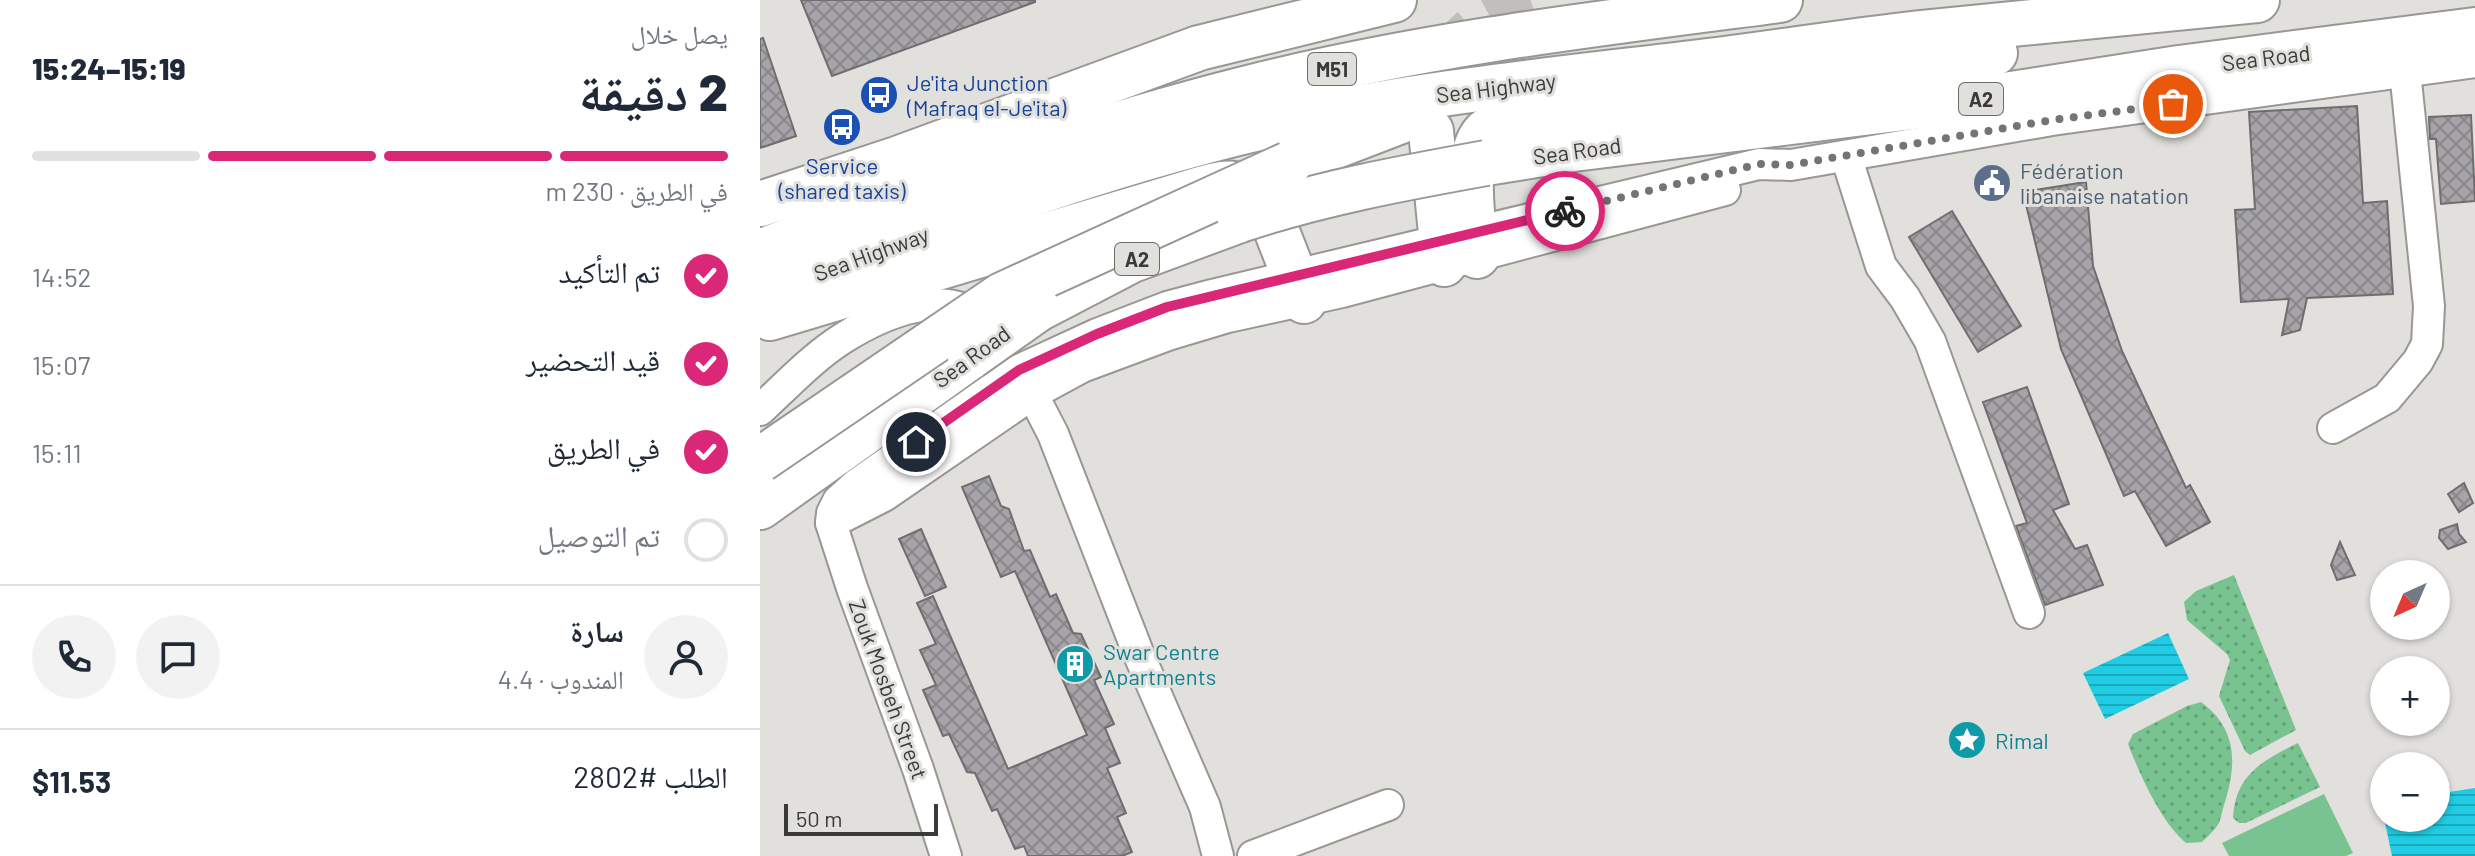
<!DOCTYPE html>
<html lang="ar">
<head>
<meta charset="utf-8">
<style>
	:root { --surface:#fff; --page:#f2f2f3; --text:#1f2937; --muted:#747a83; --line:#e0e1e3; --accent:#db2777 }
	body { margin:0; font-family:Barlow,"Noto Naskh Arabic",sans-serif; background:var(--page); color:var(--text); direction:rtl; height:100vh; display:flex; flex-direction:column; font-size:30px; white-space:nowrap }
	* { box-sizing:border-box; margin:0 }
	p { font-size:26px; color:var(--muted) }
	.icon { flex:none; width:44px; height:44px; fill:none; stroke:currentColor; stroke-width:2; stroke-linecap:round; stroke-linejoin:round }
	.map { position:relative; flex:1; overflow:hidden; direction:ltr }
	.panel { display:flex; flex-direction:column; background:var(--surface); width:760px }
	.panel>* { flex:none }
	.needle { width:52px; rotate:224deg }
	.buttons { position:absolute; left:1610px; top:560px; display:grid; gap:16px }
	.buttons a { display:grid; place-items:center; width:80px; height:80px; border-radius:50%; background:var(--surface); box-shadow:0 2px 6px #0004; font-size:40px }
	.scale { position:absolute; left:24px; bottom:20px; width:154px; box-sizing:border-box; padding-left:8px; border:4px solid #3a3a38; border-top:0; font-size:22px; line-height:28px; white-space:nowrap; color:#3a3a38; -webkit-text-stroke:6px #e1e0dc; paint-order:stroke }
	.pin { position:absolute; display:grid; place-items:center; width:68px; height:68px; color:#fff; margin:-34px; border:4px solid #fff; border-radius:50%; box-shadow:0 2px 8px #0007 }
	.courier { position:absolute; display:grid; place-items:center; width:80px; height:80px; margin:-40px; border:6px solid #db2777; border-radius:50%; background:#fff; color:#222; box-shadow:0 2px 10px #0007 }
	.headline em { font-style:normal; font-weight:800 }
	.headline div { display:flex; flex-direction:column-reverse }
	.headline { display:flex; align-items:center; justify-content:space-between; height:136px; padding:0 32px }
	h1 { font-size:52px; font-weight:800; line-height:60px }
	.bar { display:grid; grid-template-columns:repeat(4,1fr); gap:12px 8px; align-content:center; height:96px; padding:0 32px }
	.bar i { height:10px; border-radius:6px; background:var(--line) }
	.bar .on { background:var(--accent) }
	.bar p { grid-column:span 4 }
	.line { display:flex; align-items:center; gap:20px; padding:0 32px; border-top:2px solid var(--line) }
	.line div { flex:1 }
	.round { display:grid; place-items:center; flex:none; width:84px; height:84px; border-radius:42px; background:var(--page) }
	ol { padding:0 32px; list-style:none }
	li { display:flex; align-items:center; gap:24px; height:88px }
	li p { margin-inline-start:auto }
	li .icon { padding:8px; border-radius:50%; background:var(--accent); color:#fff; stroke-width:4 }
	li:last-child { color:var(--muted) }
	li i { width:44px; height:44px; border:4px solid var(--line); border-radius:50% }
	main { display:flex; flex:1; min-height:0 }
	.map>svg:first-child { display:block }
</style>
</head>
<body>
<main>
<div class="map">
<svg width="1715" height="856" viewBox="0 0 1715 856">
	<defs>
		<pattern id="park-dots" width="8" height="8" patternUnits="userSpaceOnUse" patternTransform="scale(2)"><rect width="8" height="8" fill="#78c390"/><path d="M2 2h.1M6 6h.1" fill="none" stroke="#639f77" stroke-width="1.8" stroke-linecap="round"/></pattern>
		<pattern id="water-rules" width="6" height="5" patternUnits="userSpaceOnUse" patternTransform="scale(2)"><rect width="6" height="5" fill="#20cce4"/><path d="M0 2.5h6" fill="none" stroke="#1da7ba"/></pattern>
		<pattern id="building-cross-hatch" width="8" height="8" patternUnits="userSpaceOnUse" patternTransform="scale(2)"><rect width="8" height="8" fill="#a6a4a8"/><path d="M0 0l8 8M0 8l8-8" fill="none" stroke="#88878a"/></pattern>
	</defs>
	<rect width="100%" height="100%" fill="#e1e0dc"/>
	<path fill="#78c390" d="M1564,794l29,59 -7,3h-117l-7,-13z"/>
	<g fill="url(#park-dots)">
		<path d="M1474,575l62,155 -46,25 -5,-4 -26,-55 11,-36 -3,-6 -40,-34 -3,-18 12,-11z"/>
		<path d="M1441,702c37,27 36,63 23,103 -2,6 -3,13 -5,18 -4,7 -12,14 -17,19l-16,1c-25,-21 -46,-68 -58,-99l5,-10 54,-28z"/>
		<path d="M1538,743l22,44 -74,36h-7l-6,-5c2,-43 30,-58 65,-75z"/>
	</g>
	<g fill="url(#water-rules)">
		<path d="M1408,633l21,46 -84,40 -22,-46z"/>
		<path d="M1715,788v68h-83l-8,-38h52v-24z"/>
	</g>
	<g fill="url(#building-cross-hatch)" stroke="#6f6d70" stroke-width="2">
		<path d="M41,0h234v2l-203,74z"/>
		<path d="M3,38l33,98 -36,12v-109z"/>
		<path d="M1597,106l6,97 24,-2 6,93 -86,4 -7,32 -18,5 7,-36 -48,3 -6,-92 20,-1 -6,-97z"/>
		<path d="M1711,115l4,86 -34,3 -5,-65h-6l-1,-22z"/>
		<path d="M1326,182l7,84 29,85 64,137 4,-3 20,37 -44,24 -31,-55 -11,5 -63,-147 -38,-157z"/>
		<path d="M1192,211l69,115 -43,26 -69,-115z"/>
		<path d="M1267,387l42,117 -16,6 22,39 12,-4 16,40 -58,20 -29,-79 11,-3 -44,-121z"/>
		<path d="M229,476l12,30 8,3 15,42 6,-1 20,47 6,-3 17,39 8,1 20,43 -7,3 20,44 -9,4 15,35 -13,5 19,45 -9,4 15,35 -10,4h-94l-4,-10 -9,3 -18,-40 -5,2 -17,-38 -8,-1 -18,-38 -6,2 -20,-46 13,-5 -16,-35 16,-6 -19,-41 16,-7 75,173 79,-34 -72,-164 -14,6 -39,-90z"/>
		<path d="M1704,483l9,20 -14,9 -11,-18z"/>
		<path d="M1697,524l2,10 7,8 -18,7 -9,-11 1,-8z"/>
		<path d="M161,529l25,58 -21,9 -26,-57z"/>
		<path d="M1580,542l15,33 -18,5 -6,-15z"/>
	</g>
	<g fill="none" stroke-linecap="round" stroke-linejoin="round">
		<path stroke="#c0bfbb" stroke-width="44" stroke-dasharray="44 22" stroke-linecap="butt" d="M684,63c21,-38 51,-51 90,-63"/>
		<g stroke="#989793" stroke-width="34">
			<g id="minor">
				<path d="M1086,156l35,110 24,32 25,43 99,272"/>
				<path d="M263,376l30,58 86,221 66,152 13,49"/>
				<path d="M0,410c27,-25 54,-54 85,-73 37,-23 101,-51 138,-16"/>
				<path d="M1573,428l54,-30 31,-37 9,-17 2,-38 -24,-235"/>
				<path d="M71,523l53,-27 150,-103 48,-26 86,-32 60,-18 114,-25 383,-102"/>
				<path d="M186,856l-28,-87 -66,-181 -21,-65 1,-10 6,-12 19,-17 162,-114 78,-36 70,-27 45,-12 547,-131 32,1 261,-45 423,-58"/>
				<path d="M493,856l135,-51"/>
			</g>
		</g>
		<g stroke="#989793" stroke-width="48">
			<g id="highway">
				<path d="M671,131l13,133"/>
				<path d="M726,163l88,-14 411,-51 194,-30 296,-38"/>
				<path d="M529,164l117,-45"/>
				<path d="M0,204l137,-45 302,-111 195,-48"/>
				<path d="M0,252c160,-64 321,-122 488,-164 174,-44 354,-65 532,-88"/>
				<path d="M717,256c-4,-30 -15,-101 8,-124 25,-23 179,-31 221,-36 96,-12 193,-28 289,-43"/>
				<path d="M0,294c168,-64 336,-129 512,-169 132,-30 268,-44 403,-60 82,-9 163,-23 245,-32 112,-12 225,-21 337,-33"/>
				<path d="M278,309l94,-49 108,-40"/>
				<path d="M10,318l424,-127c29,-9 49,-14 71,10l39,100"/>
				<path d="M0,507l210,-150"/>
			</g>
		</g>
		<use href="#minor" stroke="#fff" stroke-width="30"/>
		<use href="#highway" stroke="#fff" stroke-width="44"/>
		<g stroke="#989793" stroke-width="48" stroke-linecap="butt">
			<g id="highway-bridge">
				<path d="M480,220c81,-27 163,-42 246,-57"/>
				<path d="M210,357l68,-48"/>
				<path d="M0,460l242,-165 287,-131"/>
			</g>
		</g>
		<use href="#highway-bridge" stroke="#fff" stroke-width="44"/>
	</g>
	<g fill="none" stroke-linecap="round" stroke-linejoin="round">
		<path stroke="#747471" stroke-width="8" stroke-dasharray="0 14.4" d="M805,211l194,-47 32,1 261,-45 121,-16"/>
		<path stroke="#db2777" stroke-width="10" d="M156,442l103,-72 78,-36 70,-27 398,-96"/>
	</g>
	<defs>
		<g id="bus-disc" transform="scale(2)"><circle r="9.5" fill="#1a4fb4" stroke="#e1e0dc"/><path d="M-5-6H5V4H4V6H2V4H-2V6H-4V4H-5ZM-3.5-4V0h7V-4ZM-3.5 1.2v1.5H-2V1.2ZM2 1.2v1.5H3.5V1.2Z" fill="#fff"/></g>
		<g id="civic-disc" transform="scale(2)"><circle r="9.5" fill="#5c6f8a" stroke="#e1e0dc"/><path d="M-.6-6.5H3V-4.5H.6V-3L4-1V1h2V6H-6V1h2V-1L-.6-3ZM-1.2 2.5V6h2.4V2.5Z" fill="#fff"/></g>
		<g id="building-disc" transform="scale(2)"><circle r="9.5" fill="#0f9aa8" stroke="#e1e0dc"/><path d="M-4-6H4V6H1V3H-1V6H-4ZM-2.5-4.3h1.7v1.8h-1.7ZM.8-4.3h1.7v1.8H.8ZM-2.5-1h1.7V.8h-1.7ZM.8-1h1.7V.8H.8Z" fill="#fff"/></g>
		<g id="sight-disc" transform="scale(2)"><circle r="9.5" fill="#0f9aa8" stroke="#e1e0dc"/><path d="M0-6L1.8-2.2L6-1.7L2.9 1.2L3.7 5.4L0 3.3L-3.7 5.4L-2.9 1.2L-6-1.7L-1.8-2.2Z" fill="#fff"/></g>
	</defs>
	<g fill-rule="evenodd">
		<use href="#bus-disc" x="119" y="95"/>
		<use href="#bus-disc" x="82" y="127"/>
		<use href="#civic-disc" x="1232" y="183"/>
		<use href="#building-disc" x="315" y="664"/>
		<use href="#sight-disc" x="1207" y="740"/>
	</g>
	<g text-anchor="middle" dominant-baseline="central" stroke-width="6" stroke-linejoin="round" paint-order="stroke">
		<g fill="#e1e0dc" stroke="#6c6c69" stroke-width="2">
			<rect x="548" y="53" width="48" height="32" rx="6"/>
			<rect x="1199" y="83" width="44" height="32" rx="6"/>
			<rect x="355" y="243" width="44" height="32" rx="6"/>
		</g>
		<g font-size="20" font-weight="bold" fill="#3a3a38">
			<text x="572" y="69">M51</text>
			<text x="1221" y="99">A2</text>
			<text x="377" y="259">A2</text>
		</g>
		<g font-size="22" fill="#3a3a38" stroke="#e1e0dc">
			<text transform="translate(1506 57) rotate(-7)">Sea Road</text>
			<text transform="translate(736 87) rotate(-7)">Sea Highway</text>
			<text transform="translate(817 150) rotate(-8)">Sea Road</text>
			<text transform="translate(111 253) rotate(-20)">Sea Highway</text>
			<text transform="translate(211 356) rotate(-36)">Sea Road</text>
			<text transform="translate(129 689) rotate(70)">Zouk Mosbeh Street</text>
		</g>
		<g font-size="22" fill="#164399" stroke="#e1e0dc" text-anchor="start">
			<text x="147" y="82">Je'ita Junction<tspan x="147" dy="25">(Mafraq el-Je'ita)</tspan></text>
			<text x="82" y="165" text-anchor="middle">Service<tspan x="82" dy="25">(shared taxis)</tspan></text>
		</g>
		<g font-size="22" fill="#4e5e75" stroke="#e1e0dc" text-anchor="start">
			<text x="1260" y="170">Fédération<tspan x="1260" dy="25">libanaise natation</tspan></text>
		</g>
		<g font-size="22" fill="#0d838f" stroke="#e1e0dc" text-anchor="start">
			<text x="343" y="651">Swar Centre<tspan x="343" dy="25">Apartments</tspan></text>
			<text x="1235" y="740">Rimal</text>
		</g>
	</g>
</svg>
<div class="buttons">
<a><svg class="needle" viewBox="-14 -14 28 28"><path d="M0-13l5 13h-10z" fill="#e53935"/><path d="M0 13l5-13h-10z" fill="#747a83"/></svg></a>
<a>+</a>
<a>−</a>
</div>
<div class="scale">50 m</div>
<div class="pin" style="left:1413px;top:104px;background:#ea580c"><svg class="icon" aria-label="bag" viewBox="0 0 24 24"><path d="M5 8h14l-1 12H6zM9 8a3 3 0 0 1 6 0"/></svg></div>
<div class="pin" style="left:156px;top:442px;background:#1f2937"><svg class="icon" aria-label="home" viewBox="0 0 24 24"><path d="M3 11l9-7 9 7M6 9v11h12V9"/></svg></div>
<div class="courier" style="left:805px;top:211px"><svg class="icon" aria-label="bike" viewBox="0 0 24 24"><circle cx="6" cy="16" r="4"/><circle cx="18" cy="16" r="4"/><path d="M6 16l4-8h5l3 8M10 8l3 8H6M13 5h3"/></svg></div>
</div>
<section class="panel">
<div class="headline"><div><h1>2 دقيقة</h1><p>يصل خلال</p></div><em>15:19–15:24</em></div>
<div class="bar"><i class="on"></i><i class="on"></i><i class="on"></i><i></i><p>في الطريق · 230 m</p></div>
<ol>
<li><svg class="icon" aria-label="check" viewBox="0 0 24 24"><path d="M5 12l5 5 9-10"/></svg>تم التأكيد<p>14:52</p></li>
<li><svg class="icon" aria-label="check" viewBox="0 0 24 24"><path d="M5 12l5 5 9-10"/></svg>قيد التحضير<p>15:07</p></li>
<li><svg class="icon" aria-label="check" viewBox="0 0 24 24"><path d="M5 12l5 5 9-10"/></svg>في الطريق<p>15:11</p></li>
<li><i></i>تم التوصيل</li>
</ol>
<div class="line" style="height:144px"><a class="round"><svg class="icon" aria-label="person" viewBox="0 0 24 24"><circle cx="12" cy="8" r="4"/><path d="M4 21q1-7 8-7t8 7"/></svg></a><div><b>سارة</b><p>المندوب · 4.4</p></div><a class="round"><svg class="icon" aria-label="chat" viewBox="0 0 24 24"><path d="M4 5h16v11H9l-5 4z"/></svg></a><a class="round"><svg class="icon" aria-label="phone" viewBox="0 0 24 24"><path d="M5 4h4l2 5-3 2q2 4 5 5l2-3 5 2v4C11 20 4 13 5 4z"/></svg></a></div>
<div class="line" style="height:104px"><div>الطلب #2802</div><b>$11.53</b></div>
</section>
</main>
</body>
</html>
